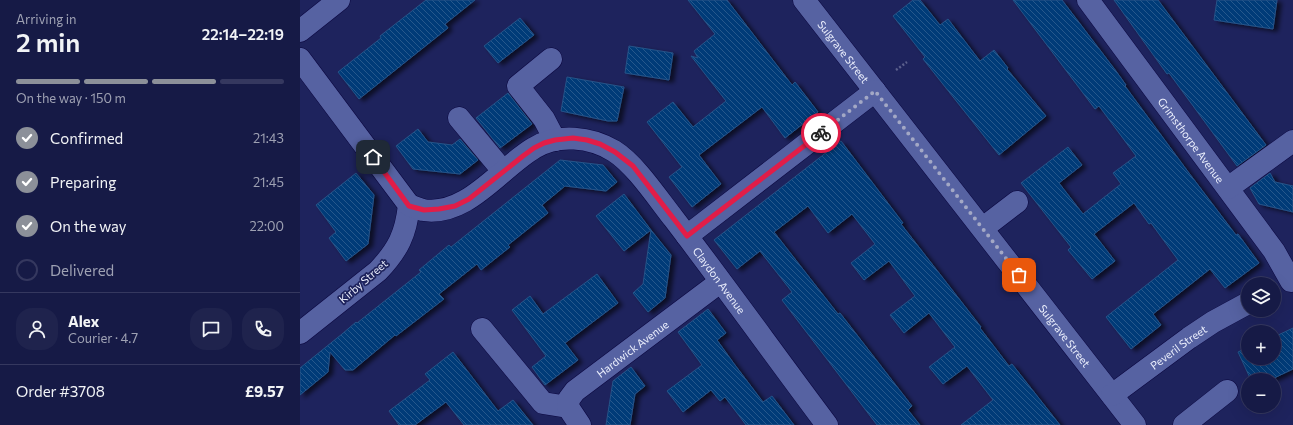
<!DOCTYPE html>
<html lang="en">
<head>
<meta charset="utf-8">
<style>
	:root { --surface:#161a46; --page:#1f234d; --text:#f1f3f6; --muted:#9ea1b3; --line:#35385f; --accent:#8c9099 }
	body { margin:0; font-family:Commissioner,sans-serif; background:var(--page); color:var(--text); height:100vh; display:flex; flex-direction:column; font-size:15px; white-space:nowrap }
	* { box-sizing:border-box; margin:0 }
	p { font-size:13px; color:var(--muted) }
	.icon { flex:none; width:22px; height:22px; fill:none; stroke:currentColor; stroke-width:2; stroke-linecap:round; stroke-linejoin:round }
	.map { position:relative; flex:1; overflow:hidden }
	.sheet { display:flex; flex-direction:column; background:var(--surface); width:300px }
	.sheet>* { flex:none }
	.controls { position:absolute; left:941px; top:277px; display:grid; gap:8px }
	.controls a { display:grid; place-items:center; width:40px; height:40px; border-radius:50%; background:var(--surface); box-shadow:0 4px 16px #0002,0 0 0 1px var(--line); font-size:20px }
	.pin { position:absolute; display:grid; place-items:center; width:34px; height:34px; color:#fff; margin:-17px; border-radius:8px; box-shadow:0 2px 6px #0006 }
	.courier { position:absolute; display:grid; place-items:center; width:40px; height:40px; margin:-20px; border:3px solid #e11d48; border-radius:50%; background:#fff; color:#222; box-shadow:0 1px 5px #0007 }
	.summary em { font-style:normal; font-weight:600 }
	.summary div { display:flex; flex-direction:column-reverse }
	.summary { display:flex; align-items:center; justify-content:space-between; height:68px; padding:0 16px }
	h1 { font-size:26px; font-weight:600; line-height:30px }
	.bar { display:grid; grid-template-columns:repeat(4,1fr); gap:6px 4px; align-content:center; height:48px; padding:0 16px }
	.bar i { height:5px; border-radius:3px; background:var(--line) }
	.bar .selected { background:var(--accent) }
	.bar p { grid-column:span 4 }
	.line { display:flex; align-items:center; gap:10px; padding:0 16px; border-top:1px solid var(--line) }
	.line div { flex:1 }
	.round { display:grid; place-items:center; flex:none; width:42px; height:42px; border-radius:16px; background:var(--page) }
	ol { padding:0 16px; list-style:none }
	li { display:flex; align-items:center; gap:12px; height:44px }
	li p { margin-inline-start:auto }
	li .icon { padding:4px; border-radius:50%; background:var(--accent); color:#fff; stroke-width:4 }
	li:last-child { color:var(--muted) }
	li i { width:22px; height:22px; border:2px solid var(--line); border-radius:50% }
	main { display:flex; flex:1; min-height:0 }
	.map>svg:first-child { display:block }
</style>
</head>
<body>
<main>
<section class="sheet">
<div class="summary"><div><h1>2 min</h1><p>Arriving in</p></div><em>22:14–22:19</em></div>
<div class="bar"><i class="selected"></i><i class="selected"></i><i class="selected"></i><i></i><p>On the way · 150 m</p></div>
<ol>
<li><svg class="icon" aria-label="check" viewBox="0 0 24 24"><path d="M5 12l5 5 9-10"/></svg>Confirmed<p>21:43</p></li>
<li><svg class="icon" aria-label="check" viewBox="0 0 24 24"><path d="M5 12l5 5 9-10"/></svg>Preparing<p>21:45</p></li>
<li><svg class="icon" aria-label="check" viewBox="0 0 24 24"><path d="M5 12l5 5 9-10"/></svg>On the way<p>22:00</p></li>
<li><i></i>Delivered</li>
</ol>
<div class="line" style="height:72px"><a class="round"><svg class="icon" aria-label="person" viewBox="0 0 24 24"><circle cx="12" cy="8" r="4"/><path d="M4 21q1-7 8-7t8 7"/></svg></a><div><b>Alex</b><p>Courier · 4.7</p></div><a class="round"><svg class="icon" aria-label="chat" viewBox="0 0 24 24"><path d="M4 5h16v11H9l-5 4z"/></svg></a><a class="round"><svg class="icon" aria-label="phone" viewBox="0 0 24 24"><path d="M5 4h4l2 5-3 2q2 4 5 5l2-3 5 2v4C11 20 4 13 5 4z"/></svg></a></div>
<div class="line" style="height:52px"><div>Order #3708</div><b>£9.57</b></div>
</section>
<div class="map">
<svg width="993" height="425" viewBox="0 0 993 425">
	<defs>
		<pattern id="building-back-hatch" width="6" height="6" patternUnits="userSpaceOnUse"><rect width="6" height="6" fill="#003b78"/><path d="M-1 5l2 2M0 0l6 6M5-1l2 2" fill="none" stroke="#25588c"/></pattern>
		<filter id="shadow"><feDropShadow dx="4.5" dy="2.5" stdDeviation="2" flood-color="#0009"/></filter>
	</defs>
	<rect width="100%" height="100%" fill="#1e235d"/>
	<g fill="url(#building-back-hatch)" stroke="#255388" filter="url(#shadow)">
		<path d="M126,0h49l-30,24 3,4 -89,71 -21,-27 43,-34 -1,-2z"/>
		<path d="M388,0h39l65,85 3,-3 23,30 -33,26 -23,-31 -63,48 22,29 -29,23 -23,-30 13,-10 -35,-45 26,-20 20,25 33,-26 -35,-45 7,2 -4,-7 21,-17z"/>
		<path d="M613,0h7l20,25 8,-6 32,42 14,-11 14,18 -1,1 39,47 -47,39 -76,-96 2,-2 -32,-41z"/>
		<path d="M713,0h49l54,71 10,14 -1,1 64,87 47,62 2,-1 21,29 -34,25 -15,-19 -57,45 8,11 -30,24 -25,-32 72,-57 -27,-37 -2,1 -15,-21 -40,31 21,27 -23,18 -24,-29 3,-3 -50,-64 47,-36 14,18 -23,18 24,31 38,-30 -8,-11 23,-17 -37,-50 -4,3z"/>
		<path d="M814,0h44l108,145 -29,21 -68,-93 -2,1 -23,-32z"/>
		<path d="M917,0h60l-4,29 -59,-9z"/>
		<path d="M220,18l14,17 -36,28 -14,-17z"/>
		<path d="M329,46l44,7 -4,27 -44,-7z"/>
		<path d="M267,77l57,10 -7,34h-9l-47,-10z"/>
		<path d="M208,93l24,31 -32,24 -24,-30z"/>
		<path d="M118,129l10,13 24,3 8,-6 18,21 -18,14 -47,-5 -17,-23z"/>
		<path d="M541,141l62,82 -2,1 80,103 -1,1 29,38 3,-2 48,61h-99l32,-25 -26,-34 -24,18 -14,-17 26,-20 -26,-34 -25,20 -14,-18 25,-19 -26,-35 -25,19 -13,-17 24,-19 -23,-30 -24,19 -20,-27 -34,26 64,82 2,-1 72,93 -4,4 12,15h-43l-95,-125 10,-8 -32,-41 -23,18 -23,-29z"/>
		<path d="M260,160l43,5 14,17 -11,9 -41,-5 -23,19 6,8 -40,32 2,2 -29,23 -4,-6 -38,30 5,5 -48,37 -1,-1 -42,35h-8l-15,-18 -2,20 -28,23v-27l42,-34 14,-12 1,1 64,-51 -2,-2 30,-25 2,2z"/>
		<path d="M56,173l18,22 -6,49 -22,17 -17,-23 7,-6 -20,-27z"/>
		<path d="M970,173l5,9 18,4v26l-34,-8 -9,-16z"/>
		<path d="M324,194l27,36 -27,21 -28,-35z"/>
		<path d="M351,230l20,25 -6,43 -17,14 -15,-19 10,-9z"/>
		<path d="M297,274l21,29 -53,40 13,17 -33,25 -13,-18 14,-11 -34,-46 18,-14 13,18z"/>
		<path d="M408,309l18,24 -9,7 18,25 28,37 9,-6 22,29h-48l-21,-28 -5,4 -9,-11 -28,22 -16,-21 35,-26 -24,-33z"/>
		<path d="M993,328v41l-23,11h-19l-13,-28 10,-5v11h26v-21z"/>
		<path d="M153,352l45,59 15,-11 20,25h-69l-18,-23 -31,23h-16l-10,-14 41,-31 -5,-6z"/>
		<path d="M331,367l14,19 -10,8 -5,31h-24l7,-44z"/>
	</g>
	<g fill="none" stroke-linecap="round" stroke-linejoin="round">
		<g stroke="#0b0740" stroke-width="23">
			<g id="minor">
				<path id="s1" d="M504,0l331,425"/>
				<path id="s2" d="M788,0l186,251 17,30"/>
				<path d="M0,31l39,-31"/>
				<path d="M0,59l109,146c-3,29 -11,45 -31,66l-78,62"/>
				<path d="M251,59l-33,27 26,33 11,21"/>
				<path d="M159,118l44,53"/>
				<path d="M928,188l65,-47"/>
				<path id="s3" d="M109,205c5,2 10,4 14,5 44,7 77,-42 111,-62 24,-15 57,-11 80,3 22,14 44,48 60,68 52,68 102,138 153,206"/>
				<path d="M683,228l34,-26"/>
				<path d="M387,236l188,-145"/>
				<path d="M182,329l61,74 25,4"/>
				<path id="s4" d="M812,395l77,-57 24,-16 35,-19"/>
				<path id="s5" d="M280,425l-12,-18 1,-8 6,-8 145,-109"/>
				<path d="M884,425l43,-34"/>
			</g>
		</g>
		<path stroke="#5c608d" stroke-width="2.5" stroke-dasharray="2 2" stroke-linecap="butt" d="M596,70l11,-8"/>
		<use href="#minor" stroke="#5662a2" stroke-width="22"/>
	</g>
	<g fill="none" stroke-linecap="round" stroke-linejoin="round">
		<path stroke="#a3a8c5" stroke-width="4" stroke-dasharray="0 7.2" d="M521,133l54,-42 144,184"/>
		<path stroke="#e11d48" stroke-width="5" d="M73,157l36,49 15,4 15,-1 16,-3 14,-7 54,-43 11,-8 10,-5 11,-3 18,-2 14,2 13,4 15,8 18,14 54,70 134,-103"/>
	</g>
	<g text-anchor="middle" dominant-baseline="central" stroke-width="3.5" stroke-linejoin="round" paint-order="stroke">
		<g font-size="11" fill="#ebeffd" stroke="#1e235d">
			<text stroke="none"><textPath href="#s1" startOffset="65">Sulgrave Street</textPath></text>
			<text stroke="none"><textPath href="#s2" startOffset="174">Grimsthorpe Avenue</textPath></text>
			<text stroke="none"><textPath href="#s3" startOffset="397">Claydon Avenue</textPath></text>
			<text transform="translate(63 281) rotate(-41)">Kirby Street</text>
			<text stroke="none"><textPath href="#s1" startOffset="425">Sulgrave Street</textPath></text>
			<text stroke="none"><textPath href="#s4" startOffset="82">Peveril Street</textPath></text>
			<text stroke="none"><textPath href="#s5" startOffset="111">Hardwick Avenue</textPath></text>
		</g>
	</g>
</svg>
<div class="controls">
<a><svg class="icon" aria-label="layers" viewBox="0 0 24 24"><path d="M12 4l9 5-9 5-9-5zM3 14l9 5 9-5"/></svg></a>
<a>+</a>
<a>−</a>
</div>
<div class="pin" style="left:719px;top:275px;background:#ea580c"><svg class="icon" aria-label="bag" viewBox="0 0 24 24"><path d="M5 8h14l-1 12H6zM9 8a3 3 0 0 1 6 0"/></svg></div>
<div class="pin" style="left:73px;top:157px;background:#1f2937"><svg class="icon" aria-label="home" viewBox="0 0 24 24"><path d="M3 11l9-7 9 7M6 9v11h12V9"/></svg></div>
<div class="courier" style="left:521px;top:133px"><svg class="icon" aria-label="bike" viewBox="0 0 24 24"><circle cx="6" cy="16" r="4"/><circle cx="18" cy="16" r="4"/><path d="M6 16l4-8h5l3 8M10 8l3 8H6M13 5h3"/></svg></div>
</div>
</main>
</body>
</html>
